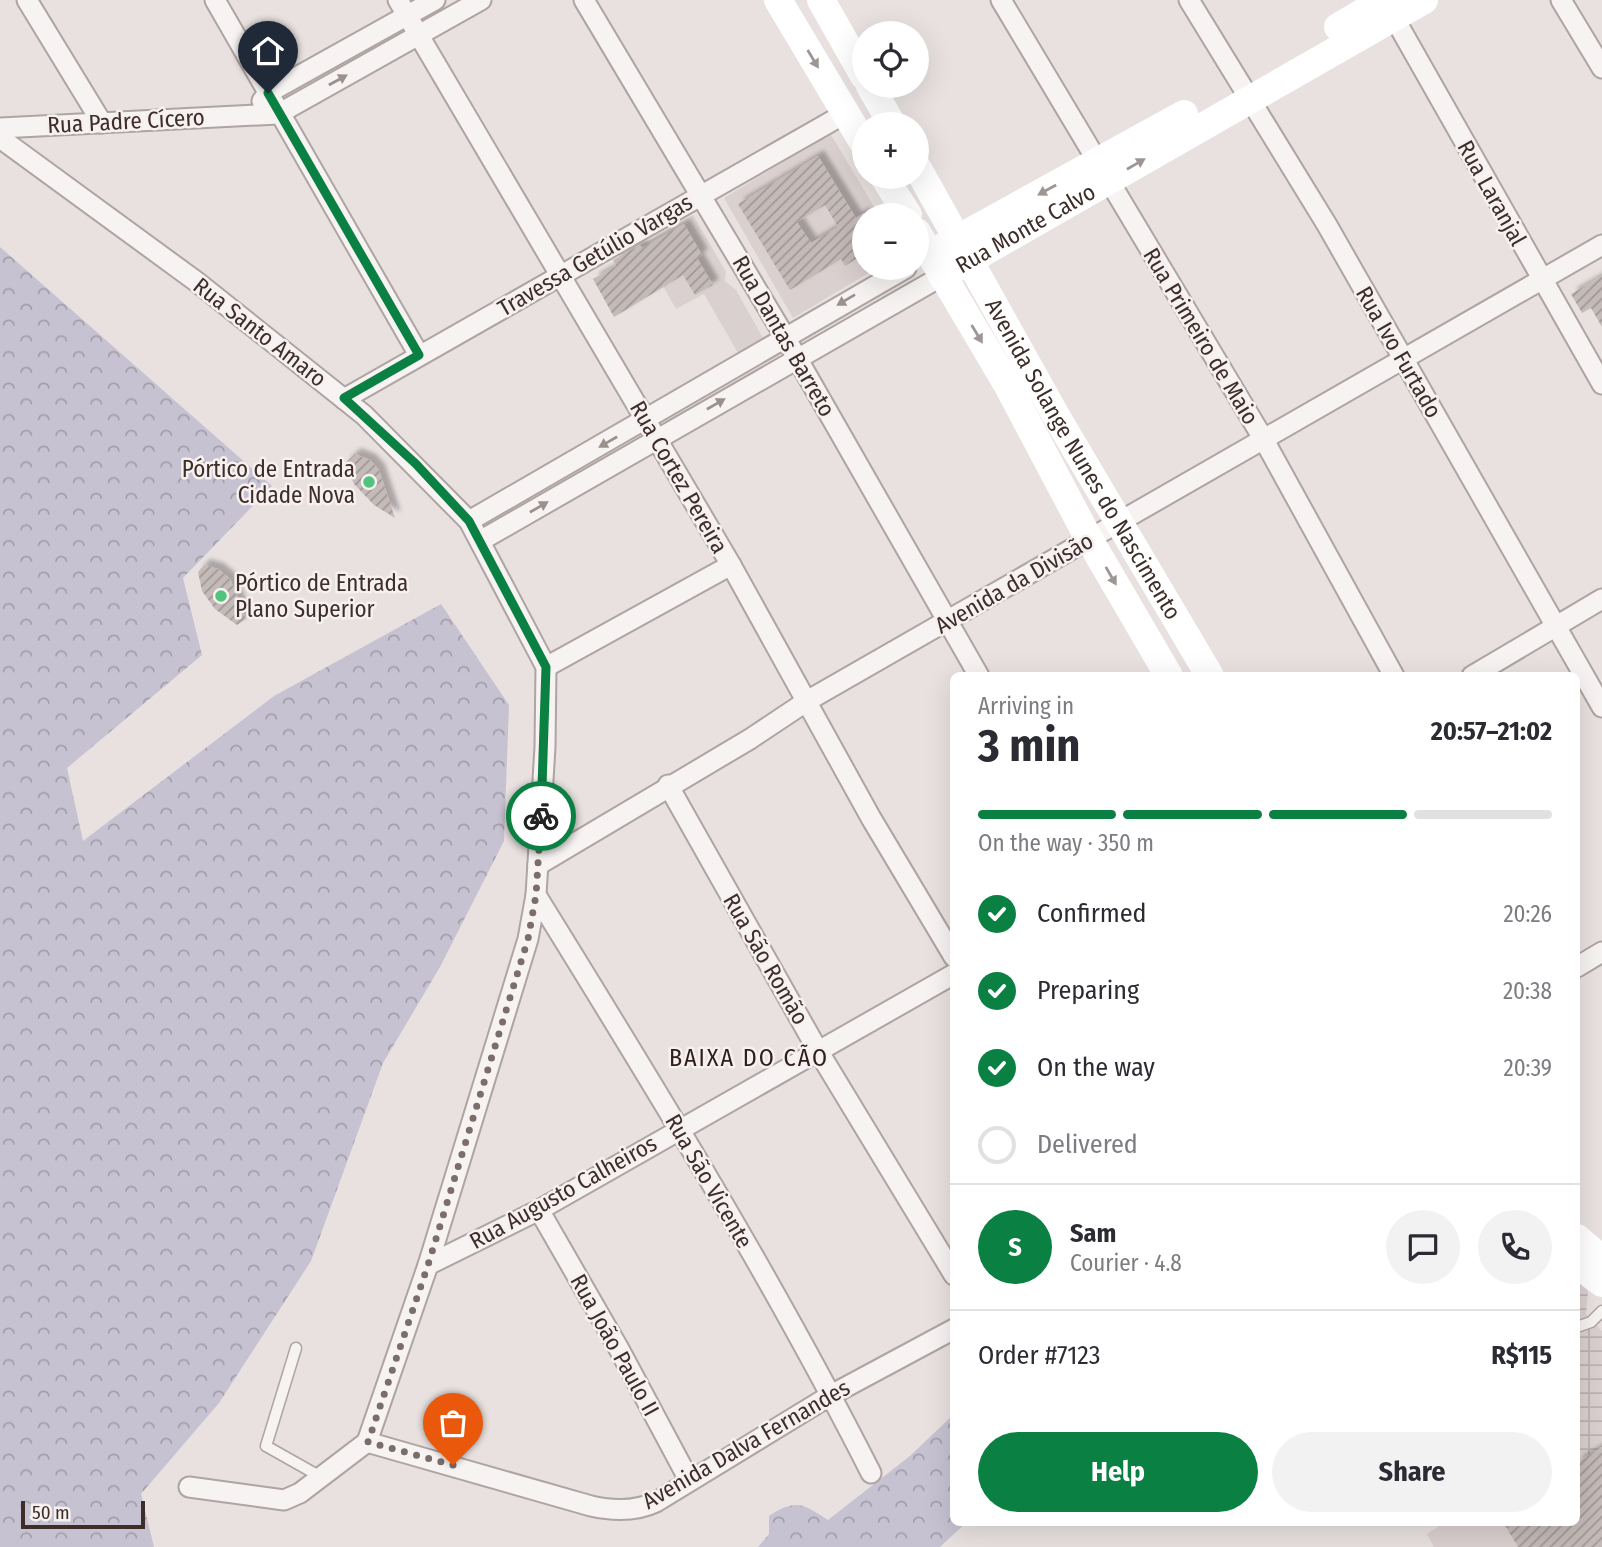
<!DOCTYPE html>
<html lang="en">
<head>
<meta charset="utf-8">
<style>
	:root { --surface:#fff; --page:#f2f2f3; --text:#2b2b33; --muted:#7c7c81; --line:#e1e1e2; --accent:#0b8043 }
	body { margin:0; font-family:"Fira Sans Condensed",sans-serif; background:var(--page); color:var(--text); height:100vh; display:flex; flex-direction:column; font-size:26px; white-space:nowrap }
	* { box-sizing:border-box; margin:0 }
	p { font-size:23px; color:var(--muted) }
	.icon { flex:none; width:38px; height:38px; fill:none; stroke:currentColor; stroke-width:2; stroke-linecap:round; stroke-linejoin:round }
	.map { position:relative; flex:1; overflow:hidden }
	.side { position:absolute; left:950px; top:672px; width:630px; height:854px; display:flex; flex-direction:column; background:var(--surface); border-radius:10px; box-shadow:0 7px 28px #0002 }
	.side>* { flex:none }
	.tools { position:absolute; left:852px; top:21px; display:grid; gap:14px }
	.tools a { display:grid; place-items:center; width:77px; height:77px; border-radius:50%; background:var(--surface); box-shadow:0 7px 28px #0002; font-size:35px }
	.scale { position:absolute; left:21px; bottom:18px; width:124px; box-sizing:border-box; padding-left:7px; border:4px solid #3e2e2a; border-top:0; font-size:19px; line-height:24px; white-space:nowrap; color:#3e2e2a; -webkit-text-stroke:5px #f6f0f0; paint-order:stroke }
	.pin { position:absolute; display:grid; place-items:center; width:60px; height:60px; color:#fff; margin:-72px -30px; border-radius:50% 50% 50% 0; rotate:-45deg; box-shadow:0 0 7px #0007 }
	.pin .icon { rotate:45deg }
	.courier { position:absolute; display:grid; place-items:center; width:70px; height:70px; margin:-35px; border:5px solid #0b8043; border-radius:50%; background:#fff; color:#222; box-shadow:0 2px 9px #0007 }
	.head em { font-style:normal; font-weight:700 }
	.head div { display:flex; flex-direction:column-reverse }
	.head { display:flex; align-items:center; justify-content:space-between; height:119px; padding:0 28px }
	h1 { font-size:46px; font-weight:700; line-height:52px }
	.bar { display:grid; grid-template-columns:repeat(4,1fr); gap:10px 7px; align-content:center; height:84px; padding:0 28px }
	.bar i { height:9px; border-radius:5px; background:var(--line) }
	.bar .active { background:var(--accent) }
	.bar p { grid-column:span 4 }
	.line { display:flex; align-items:center; gap:18px; padding:0 28px; border-top:2px solid var(--line) }
	.line div { flex:1 }
	.round { display:grid; place-items:center; flex:none; width:74px; height:74px; border-radius:37px; background:var(--page) }
	ol { padding:0 28px; list-style:none }
	li { display:flex; align-items:center; gap:21px; height:77px }
	li p { margin-inline-start:auto }
	li .icon { padding:7px; border-radius:50%; background:var(--accent); color:#fff; stroke-width:4 }
	li:last-child { color:var(--muted) }
	li i { width:38px; height:38px; border:4px solid var(--line); border-radius:50% }
	.cta { display:flex; gap:14px; margin-top:auto; padding:14px 28px }
	.cta a { flex:1; height:80px; border-radius:42px; background:var(--accent); color:#fff; font-size:28px; font-weight:700; line-height:80px; text-align:center }
	.cta a+a { background:var(--page); color:var(--text) }
	.map>svg:first-child { display:block }
</style>
</head>
<body>
<div class="map">
<svg width="1602" height="1547" viewBox="0 0 1602 1547">
	<defs>
		<pattern id="industrial-grid" width="8" height="8" patternUnits="userSpaceOnUse" patternTransform="scale(1.75)"><rect width="8" height="8" fill="#dad0cf"/><path d="M0 4h8M4 0v8" fill="none" stroke="#bcb3b2"/></pattern>
		<pattern id="forest-crowns" width="20" height="18" patternUnits="userSpaceOnUse" patternTransform="scale(1.75)"><rect width="20" height="18" fill="#c6c2d1"/><path d="M2 6a3 3 0 1 1 6 0M12 15a3 3 0 1 1 6 0" fill="none" stroke="#a29eaa"/></pattern>
		<pattern id="building-hatch" width="6" height="6" patternUnits="userSpaceOnUse" patternTransform="scale(1.75)"><rect width="6" height="6" fill="#c4bab8"/><path d="M-1 1l2-2M0 6l6-6M5 7l2-2" fill="none" stroke="#a19896"/></pattern>
		<filter id="shadow"><feDropShadow dx="6" dy="-6" stdDeviation="2" flood-color="#0004"/></filter>
	</defs>
	<rect width="100%" height="100%" fill="#e8e1e0"/>
	<g fill="#dad0cf">
		<path d="M830,133l49,82h-15v53h13l-84,50 -69,-120z"/>
		<path d="M693,215l33,57 -1,9 11,9 27,48 -25,15 -34,-59 -28,15 -36,-64z"/>
		<path d="M1444,1523h59l15,24h-84l-7,-13z"/>
	</g>
	<path fill="url(#industrial-grid)" d="M1577,1280l11,11 -2,23 16,17v216h-84l-15,-24 74,-1z"/>
	<g fill="url(#forest-crowns)">
		<path d="M0,247l272,239 -89,92 19,77 -135,113 16,73 191,-145 167,-92 68,101 -5,136 -64,126 -57,96 -72,198 -92,142 -78,91 13,53h-154z"/>
		<path d="M954,1414v108l12,1 -26,24h-182l11,-13v-18c27,-18 34,-12 59,4l82,-64z"/>
	</g>
	<g fill="url(#building-hatch)" fill-rule="evenodd" filter="url(#shadow)">
		<path d="M818,156l38,62 8,-5v41l-19,12 -4,-7 -51,31 -52,-86zM825,205l13,22 -27,16 -14,-21z"/>
		<path d="M684,224l18,31 -5,3 16,27 -18,10 -12,-20 -69,42 -21,-38 23,-13 -3,-6 27,-15 2,3z"/>
		<path d="M1602,276v51l-11,-19 -9,5 -11,-19z"/>
		<path d="M355,454l15,6 9,10 16,48 -21,-13 -20,-21 -9,-21z"/>
		<path d="M204,565l14,4 12,10 16,40 -9,6 -22,-16 -13,-18 -4,-19z"/>
		<path d="M1602,1447v100h-84l-15,-25h74v-60z"/>
	</g>
	<g fill="none" stroke-linecap="round" stroke-linejoin="round">
		<g stroke="#aea4a2" stroke-width="13">
			<g id="service">
				<path d="M1577,1327l14,-5 11,-11"/>
				<path d="M296,1348l-30,98 55,31"/>
			</g>
		</g>
		<g stroke="#aea4a2" stroke-width="23">
			<g id="minor">
				<path d="M27,0l75,123"/>
				<path d="M215,0l204,355"/>
				<path d="M398,0l333,565 140,253 83,139"/>
				<path d="M584,0l201,337 194,339"/>
				<path d="M1001,0l263,440 130,236"/>
				<path d="M1189,0l138,225 275,482"/>
				<path d="M1561,0l41,68"/>
				<path d="M1388,7l214,377"/>
				<path d="M262,101l6,-8 167,-93"/>
				<path d="M0,128l278,-14 203,-114"/>
				<path d="M0,138l197,144 167,133 105,106 77,146 -1,80 -9,148 -8,44 -100,326 -61,177"/>
				<path d="M344,399l502,-286"/>
				<path d="M469,521l437,-253"/>
				<path d="M480,541l462,-265"/>
				<path d="M546,667l185,-102"/>
				<path d="M1472,676l130,-77"/>
				<path d="M668,785l149,264 137,226"/>
				<path d="M538,865l212,-126 57,-38 795,-456"/>
				<path d="M536,895c117,189 234,379 335,578"/>
				<path d="M1577,967l25,-15"/>
				<path d="M539,1210l80,139 70,131"/>
				<path d="M428,1265l111,-55 415,-236"/>
				<path d="M367,1442l224,64c22,5 44,6 65,-4l175,-107 123,-66"/>
				<path d="M189,1487l95,13 16,-7 67,-51"/>
			</g>
		</g>
		<use href="#service" stroke="#f7f3f3" stroke-width="10"/>
		<use href="#minor" stroke="#f7f3f3" stroke-width="19"/>
		<g stroke="#fff" stroke-width="28">
			<path d="M778,0l86,144"/>
			<path d="M821,0l43,76"/>
			<path d="M1338,27l46,-27"/>
			<path d="M870,86l22,38"/>
			<path id="s1" d="M917,167l142,254 151,255"/>
			<path d="M884,177l24,38"/>
			<path d="M917,232l91,154 81,153 80,137"/>
			<path d="M930,254l254,-140"/>
			<path id="s2" d="M942,276l482,-276"/>
			<path d="M1577,1238l25,21"/>
			<path d="M1577,1264l25,19"/>
		</g>
	</g>
	<defs><path id="oneway-solid" d="M-6-.8H1V-3.2L6.5 0L1 3.2V.8H-6Z" transform="scale(1.75)"/></defs>
	<g fill="#9e9694">
		<use href="#oneway-solid" transform="translate(813 59) rotate(59)"/>
		<use href="#oneway-solid" transform="translate(1136 164) rotate(-30)"/>
		<use href="#oneway-solid" transform="translate(1047 190) rotate(151)"/>
		<use href="#oneway-solid" transform="translate(977 334) rotate(59)"/>
		<use href="#oneway-solid" transform="translate(1111 576) rotate(60)"/>
	</g>
	<g fill="#9a908e">
		<use href="#oneway-solid" transform="translate(338 80) rotate(-29)"/>
		<use href="#oneway-solid" transform="translate(846 300) rotate(149)"/>
		<use href="#oneway-solid" transform="translate(716 404) rotate(-30)"/>
		<use href="#oneway-solid" transform="translate(608 442) rotate(150)"/>
		<use href="#oneway-solid" transform="translate(539 507) rotate(-30)"/>
	</g>
	<g fill="none" stroke-linecap="round" stroke-linejoin="round">
		<path stroke="#7a6d6a" stroke-width="7" stroke-dasharray="0 12.6" d="M453,1465l-85,-23 60,-177 100,-326 8,-44 5,-79"/>
		<path stroke="#0b8043" stroke-width="9" d="M268,93l151,262 -75,43 72,66 53,57 77,146 -5,149"/>
	</g>
	<g fill="#50c37c" stroke="#f6f0f0" stroke-width="2.5">
		<circle cx="369" cy="482" r="7"/>
		<circle cx="221" cy="596" r="7"/>
	</g>
	<g text-anchor="middle" dominant-baseline="central" stroke-width="5" stroke-linejoin="round" paint-order="stroke">
		<g font-size="23" fill="#3e2e2a" stroke="#f6f0f0">
			<text transform="translate(126 121) rotate(-3)">Rua Padre Cícero</text>
			<text transform="translate(1492 193) rotate(61)">Rua Laranjal</text>
			<text stroke="none"><textPath href="#s2" startOffset="96">Rua Monte Calvo</textPath></text>
			<text transform="translate(595 255) rotate(-30)">Travessa Getúlio Vargas</text>
			<text transform="translate(260 332) rotate(38)">Rua Santo Amaro</text>
			<text transform="translate(784 336) rotate(60)">Rua Dantas Barreto</text>
			<text transform="translate(1201 336) rotate(59)">Rua Primeiro de Maio</text>
			<text transform="translate(1399 352) rotate(60)">Rua Ivo Furtado</text>
			<text stroke="none"><textPath href="#s1" startOffset="336">Avenida Solange Nunes do Nascimento</textPath></text>
			<text transform="translate(679 477) rotate(60)">Rua Cortez Pereira</text>
			<text transform="translate(1014 583) rotate(-30)">Avenida da Divisão</text>
			<text transform="translate(766 959) rotate(60)">Rua São Romão</text>
			<text transform="translate(709 1181) rotate(60)">Rua São Vicente</text>
			<text transform="translate(563 1192) rotate(-29)">Rua Augusto Calheiros</text>
			<text transform="translate(615 1345) rotate(61)">Rua João Paulo II</text>
			<text transform="translate(746 1444) rotate(-30)">Avenida Dalva Fernandes</text>
		</g>
		<g font-size="23" fill="#3e2e2a" stroke="#f6f0f0" text-anchor="end">
			<text x="355" y="469">Pórtico de Entrada<tspan x="355" dy="26">Cidade Nova</tspan></text>
			<text x="235" y="583" text-anchor="start">Pórtico de Entrada<tspan x="235" dy="26">Plano Superior</tspan></text>
		</g>
		<g font-size="24" letter-spacing="2" fill="#2f201c" stroke="#f6f0f0">
			<text x="749" y="1058">BAIXA DO CÃO</text>
		</g>
	</g>
</svg>
<div class="tools">
<a><svg class="icon" aria-label="locate" viewBox="0 0 24 24"><circle cx="12" cy="12" r="6"/><path d="M12 2v4M12 18v4M2 12h4M18 12h4"/></svg></a>
<a>+</a>
<a>−</a>
</div>
<div class="scale">50 m</div>
<div class="pin" style="left:453px;top:1465px;background:#ea580c"><svg class="icon" aria-label="bag" viewBox="0 0 24 24"><path d="M5 8h14l-1 12H6zM9 8a3 3 0 0 1 6 0"/></svg></div>
<div class="pin" style="left:268px;top:93px;background:#1f2937"><svg class="icon" aria-label="home" viewBox="0 0 24 24"><path d="M3 11l9-7 9 7M6 9v11h12V9"/></svg></div>
<div class="courier" style="left:541px;top:816px"><svg class="icon" aria-label="bike" viewBox="0 0 24 24"><circle cx="6" cy="16" r="4"/><circle cx="18" cy="16" r="4"/><path d="M6 16l4-8h5l3 8M10 8l3 8H6M13 5h3"/></svg></div>
<section class="side">
<div class="head"><div><h1>3 min</h1><p>Arriving in</p></div><em>20:57–21:02</em></div>
<div class="bar"><i class="active"></i><i class="active"></i><i class="active"></i><i></i><p>On the way · 350 m</p></div>
<ol>
<li><svg class="icon" aria-label="check" viewBox="0 0 24 24"><path d="M5 12l5 5 9-10"/></svg>Confirmed<p>20:26</p></li>
<li><svg class="icon" aria-label="check" viewBox="0 0 24 24"><path d="M5 12l5 5 9-10"/></svg>Preparing<p>20:38</p></li>
<li><svg class="icon" aria-label="check" viewBox="0 0 24 24"><path d="M5 12l5 5 9-10"/></svg>On the way<p>20:39</p></li>
<li><i></i>Delivered</li>
</ol>
<div class="line" style="height:126px"><b class="round" style="background:var(--accent);color:#fff">S</b><div><b>Sam</b><p>Courier · 4.8</p></div><a class="round"><svg class="icon" aria-label="chat" viewBox="0 0 24 24"><path d="M4 5h16v11H9l-5 4z"/></svg></a><a class="round"><svg class="icon" aria-label="phone" viewBox="0 0 24 24"><path d="M5 4h4l2 5-3 2q2 4 5 5l2-3 5 2v4C11 20 4 13 5 4z"/></svg></a></div>
<div class="line" style="height:91px"><div>Order #7123</div><b>R$115</b></div>
<div class="cta"><a>Help</a><a>Share</a></div>
</section>
</div>
</body>
</html>
